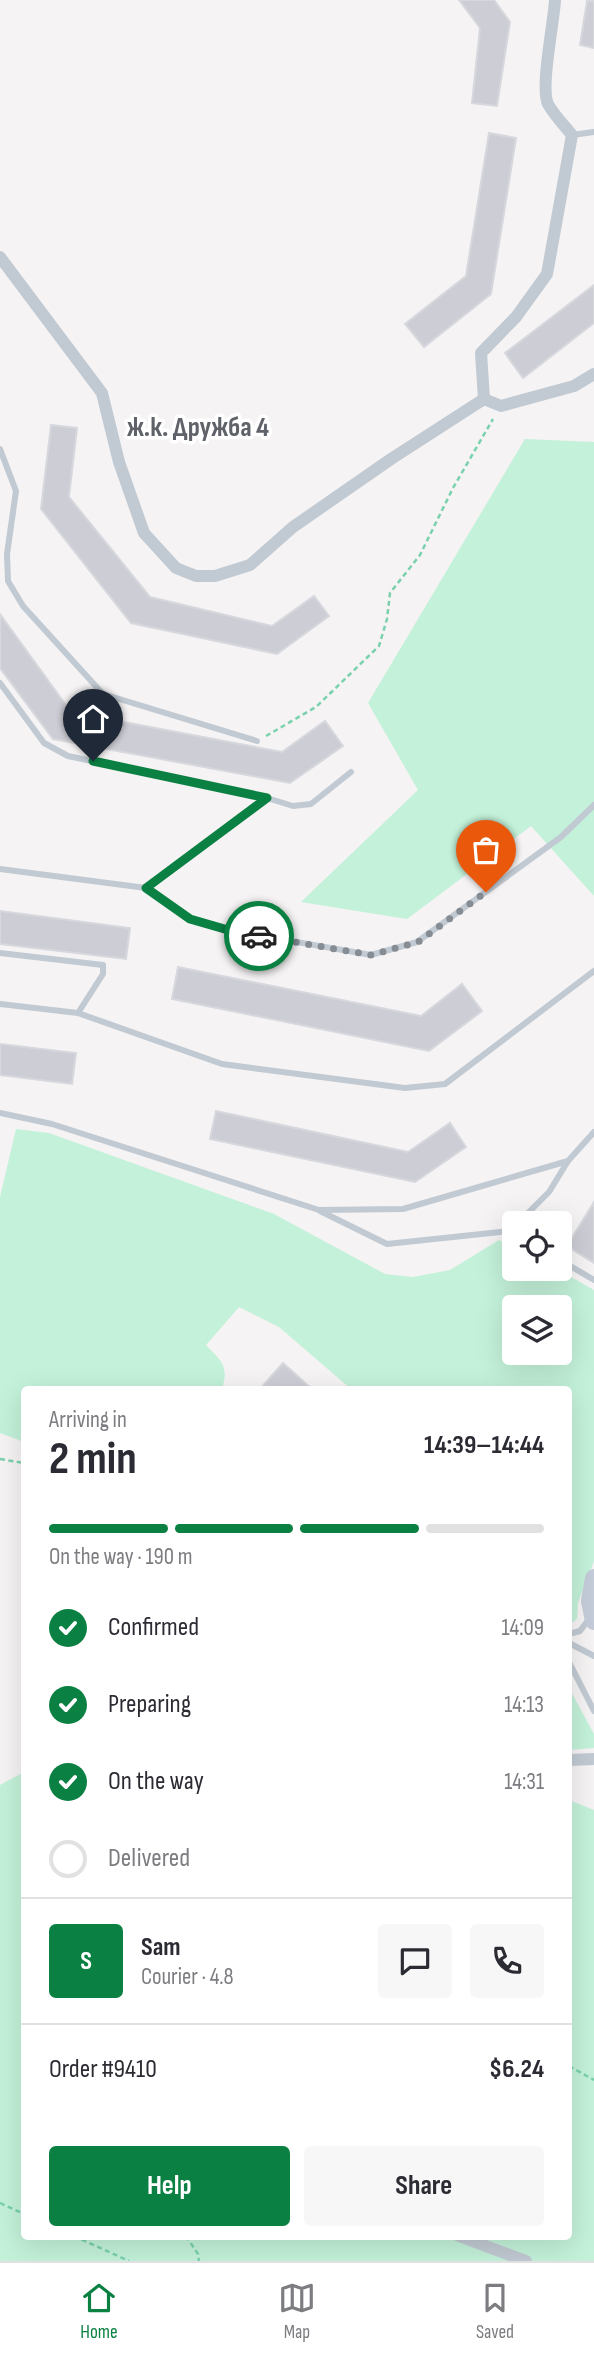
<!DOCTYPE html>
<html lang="en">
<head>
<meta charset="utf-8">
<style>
	:root { --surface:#fff; --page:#f7f7f7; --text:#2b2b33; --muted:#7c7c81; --line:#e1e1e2; --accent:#0b8043 }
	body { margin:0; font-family:"Sofia Sans Condensed",sans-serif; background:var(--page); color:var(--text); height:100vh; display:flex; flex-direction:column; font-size:26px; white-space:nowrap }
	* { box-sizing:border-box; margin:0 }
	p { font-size:23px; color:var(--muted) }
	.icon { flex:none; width:38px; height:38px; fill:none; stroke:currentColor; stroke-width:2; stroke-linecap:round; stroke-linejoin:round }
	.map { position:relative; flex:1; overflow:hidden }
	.drawer { position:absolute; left:21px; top:1386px; width:551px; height:854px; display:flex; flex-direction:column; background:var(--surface); border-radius:7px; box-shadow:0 7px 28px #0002 }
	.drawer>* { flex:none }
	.fabs { position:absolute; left:502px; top:1211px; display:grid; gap:14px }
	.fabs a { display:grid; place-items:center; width:70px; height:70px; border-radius:7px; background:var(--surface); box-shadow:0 7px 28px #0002; font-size:35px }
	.pin { position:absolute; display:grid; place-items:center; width:60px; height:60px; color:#fff; margin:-72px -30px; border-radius:50% 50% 50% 0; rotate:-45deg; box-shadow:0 0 7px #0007 }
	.pin .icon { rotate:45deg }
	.courier { position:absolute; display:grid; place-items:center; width:70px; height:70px; margin:-35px; border:5px solid #0b8043; border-radius:50%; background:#fff; color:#222; box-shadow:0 2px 9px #0007 }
	.summary em { font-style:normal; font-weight:700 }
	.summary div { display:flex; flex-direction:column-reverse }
	.summary { display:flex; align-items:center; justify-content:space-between; height:119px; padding:0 28px }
	h1 { font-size:46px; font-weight:700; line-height:52px }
	.bar { display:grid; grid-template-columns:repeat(4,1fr); gap:10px 7px; align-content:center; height:84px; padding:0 28px }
	.bar i { height:9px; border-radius:5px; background:var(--line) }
	.bar .active { background:var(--accent) }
	.bar p { grid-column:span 4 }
	.line { display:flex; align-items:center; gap:18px; padding:0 28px; border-top:2px solid var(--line) }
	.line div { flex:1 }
	.round { display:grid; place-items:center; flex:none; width:74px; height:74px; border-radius:7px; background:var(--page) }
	ol { padding:0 28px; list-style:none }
	li { display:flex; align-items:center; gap:21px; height:77px }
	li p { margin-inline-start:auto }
	li .icon { padding:7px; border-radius:50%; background:var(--accent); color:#fff; stroke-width:4 }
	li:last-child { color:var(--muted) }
	li i { width:38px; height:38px; border:4px solid var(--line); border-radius:50% }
	.button { display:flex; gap:14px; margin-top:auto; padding:14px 28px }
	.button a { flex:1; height:80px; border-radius:7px; background:var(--accent); color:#fff; font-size:28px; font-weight:700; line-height:80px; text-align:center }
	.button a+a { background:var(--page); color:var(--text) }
	.tabs { display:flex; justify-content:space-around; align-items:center; height:98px; border-top:2px solid var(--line); background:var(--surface); font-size:19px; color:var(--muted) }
	.tabs a { display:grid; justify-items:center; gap:4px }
	.tabs .active { color:var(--accent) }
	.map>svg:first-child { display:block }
</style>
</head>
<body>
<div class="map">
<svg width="594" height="2261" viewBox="0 0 594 2261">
	<rect width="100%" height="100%" fill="#f5f3f3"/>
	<g fill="#c3f1d9" fill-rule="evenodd">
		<path d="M525,439l69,3v454l-63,-70 -124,93 -106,-17 117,-112 -50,-87z"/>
		<path d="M16,1129l33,4 225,81 111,60 28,3 37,-7 49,-30 15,8v21h43l37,21v271l-16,42 -1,16 -8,6v-235l-218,-1 -72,-62 -40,-20 -33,38c16,17 23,21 16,44l-198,1v52l-24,-9v-236zM514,1307h46v46h-46z"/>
		<path d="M569,1688l25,46v14l-25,2z"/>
		<path d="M24,1772v464h545v-436l25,10v451h-594v-476z"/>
	</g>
	<g fill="#cdced5" stroke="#d7d8de" stroke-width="2">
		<path d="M459,0h35l16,22 -13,84 -25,-3 8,-75z"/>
		<path d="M587,1h7v47l-14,-3z"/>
		<path d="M489,133l27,5 -25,156 -67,53 -19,-23 61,-48z"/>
		<path d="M594,285v38l-71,55 -18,-25z"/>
		<path d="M51,425l26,3 -8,69 81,100 122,29 42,-30 15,20 -52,38 -146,-31 -90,-114z"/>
		<path d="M0,614l71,98 211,40 43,-31 18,25 -53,37 -237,-44 -53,-71z"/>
		<path d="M0,911l130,17 -4,31 -126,-15z"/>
		<path d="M178,967l243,49 41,-32 20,27 -53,40 -257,-52z"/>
		<path d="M0,1044l76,9 -4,31 -72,-9z"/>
		<path d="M216,1111l192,41 42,-29 16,24 -51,35 -205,-43z"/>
		<path d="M594,1202v61l-27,-17z"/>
		<path d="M283,1363l30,27h-54z"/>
	</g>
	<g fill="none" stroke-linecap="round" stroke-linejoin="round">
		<g stroke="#79d1ad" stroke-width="2.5" stroke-dasharray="5 3.5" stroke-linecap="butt">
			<path d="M266,736l50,-29 63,-61 8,-27 3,-26 30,-38 33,-67 40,-69"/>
			<path d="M0,1459l24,4"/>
			<path d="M569,2066l25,14"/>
			<path d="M0,2203l24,11"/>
			<path d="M74,2236l55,25"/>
			<path d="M186,2236l12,18 1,7"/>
		</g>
		<g stroke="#c1c9d2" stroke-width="6">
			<path d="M572,135l22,-3"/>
			<path d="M0,449l16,42 -9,63 1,27 15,25 80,88 154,47"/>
			<path d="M0,683l44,60 24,13 199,42 26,8 18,-2 40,-32"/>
			<path d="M0,869l146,19 44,31 38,11 143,25 46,-13 144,-105 33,-32"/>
			<path d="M146,888l121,-90"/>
			<path d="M0,953l103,12v9l-25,39"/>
			<path d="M0,1004l78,9 144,51 183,24 40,-4 149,-113"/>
			<path d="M0,1113l52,11 267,86 84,-1 165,-48 26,-29"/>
			<path d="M320,1211l67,33 123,-13 4,-4"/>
			<path d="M518,1223l31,-31 19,-31"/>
			<path d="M560,1260l34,20"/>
			<path d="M569,1634l11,-3 9,-12"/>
			<path d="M569,1643l25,13"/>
			<path d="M569,1662l25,49"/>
		</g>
		<g stroke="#c1c9d2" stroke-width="12">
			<path d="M0,257l102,136 17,69 25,71 32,35 20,8h19l35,-11 43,-38 98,-68 93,-60"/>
			<path d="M484,399l-3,-46 35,-36 31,-43 25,-139c-8,-10 -18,-20 -24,-31 -8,-16 6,-82 7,-104"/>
			<path d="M484,399l17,7 73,-20 20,-12"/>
			<path d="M569,1760l25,-1"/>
			<path d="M459,2236l67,25"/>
		</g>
		<path stroke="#c4ccd9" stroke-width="18" d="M594,1578l-4,23 4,20"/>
	</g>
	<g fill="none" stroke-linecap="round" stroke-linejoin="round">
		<path stroke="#868c94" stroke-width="7" stroke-dasharray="0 12.6" d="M259,936l112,19 47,-13 68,-50"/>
		<path stroke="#0b8043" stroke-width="9" d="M93,761l174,37 -121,90 44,31 38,11 31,6"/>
	</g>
	<g text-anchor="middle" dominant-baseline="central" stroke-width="7" stroke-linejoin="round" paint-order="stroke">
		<g font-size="28" font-weight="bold" fill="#5f6268" stroke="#fff">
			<text x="198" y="427">ж.к. Дружба 4</text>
		</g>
	</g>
</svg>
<div class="fabs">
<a><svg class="icon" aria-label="locate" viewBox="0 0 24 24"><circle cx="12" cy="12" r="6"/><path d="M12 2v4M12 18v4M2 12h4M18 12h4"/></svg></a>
<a><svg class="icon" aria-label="layers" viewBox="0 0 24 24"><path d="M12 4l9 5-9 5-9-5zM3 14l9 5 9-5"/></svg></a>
</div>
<div class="pin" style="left:486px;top:892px;background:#ea580c"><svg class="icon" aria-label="bag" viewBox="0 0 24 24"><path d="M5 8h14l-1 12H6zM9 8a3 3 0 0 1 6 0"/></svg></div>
<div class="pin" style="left:93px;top:761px;background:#1f2937"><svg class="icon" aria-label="home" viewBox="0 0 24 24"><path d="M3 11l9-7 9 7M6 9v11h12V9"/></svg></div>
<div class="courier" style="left:259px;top:936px"><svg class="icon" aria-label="car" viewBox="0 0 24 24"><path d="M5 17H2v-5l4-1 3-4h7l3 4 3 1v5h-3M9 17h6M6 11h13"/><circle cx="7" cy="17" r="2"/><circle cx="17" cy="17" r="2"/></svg></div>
<section class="drawer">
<div class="summary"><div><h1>2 min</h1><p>Arriving in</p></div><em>14:39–14:44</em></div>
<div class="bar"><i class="active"></i><i class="active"></i><i class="active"></i><i></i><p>On the way · 190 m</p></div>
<ol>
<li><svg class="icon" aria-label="check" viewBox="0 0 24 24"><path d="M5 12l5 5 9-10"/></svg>Confirmed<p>14:09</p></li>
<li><svg class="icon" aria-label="check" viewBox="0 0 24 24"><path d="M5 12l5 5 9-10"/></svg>Preparing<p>14:13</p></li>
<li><svg class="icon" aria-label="check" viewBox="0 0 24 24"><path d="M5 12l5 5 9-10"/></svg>On the way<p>14:31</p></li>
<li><i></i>Delivered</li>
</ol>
<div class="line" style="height:126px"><b class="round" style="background:var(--accent);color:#fff">S</b><div><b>Sam</b><p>Courier · 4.8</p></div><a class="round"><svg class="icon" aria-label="chat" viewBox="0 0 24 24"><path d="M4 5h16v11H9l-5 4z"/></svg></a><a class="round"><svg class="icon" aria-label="phone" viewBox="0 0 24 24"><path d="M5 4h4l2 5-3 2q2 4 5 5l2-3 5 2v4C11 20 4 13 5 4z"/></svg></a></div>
<div class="line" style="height:91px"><div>Order #9410</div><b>$6.24</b></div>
<div class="button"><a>Help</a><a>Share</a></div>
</section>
</div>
<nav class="tabs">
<a class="active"><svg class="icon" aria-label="home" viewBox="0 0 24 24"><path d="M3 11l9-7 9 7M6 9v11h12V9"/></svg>Home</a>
<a><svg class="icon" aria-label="map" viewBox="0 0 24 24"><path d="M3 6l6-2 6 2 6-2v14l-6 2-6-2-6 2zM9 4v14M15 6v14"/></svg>Map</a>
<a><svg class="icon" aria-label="saved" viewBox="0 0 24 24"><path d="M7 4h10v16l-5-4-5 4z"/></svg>Saved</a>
</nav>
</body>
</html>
